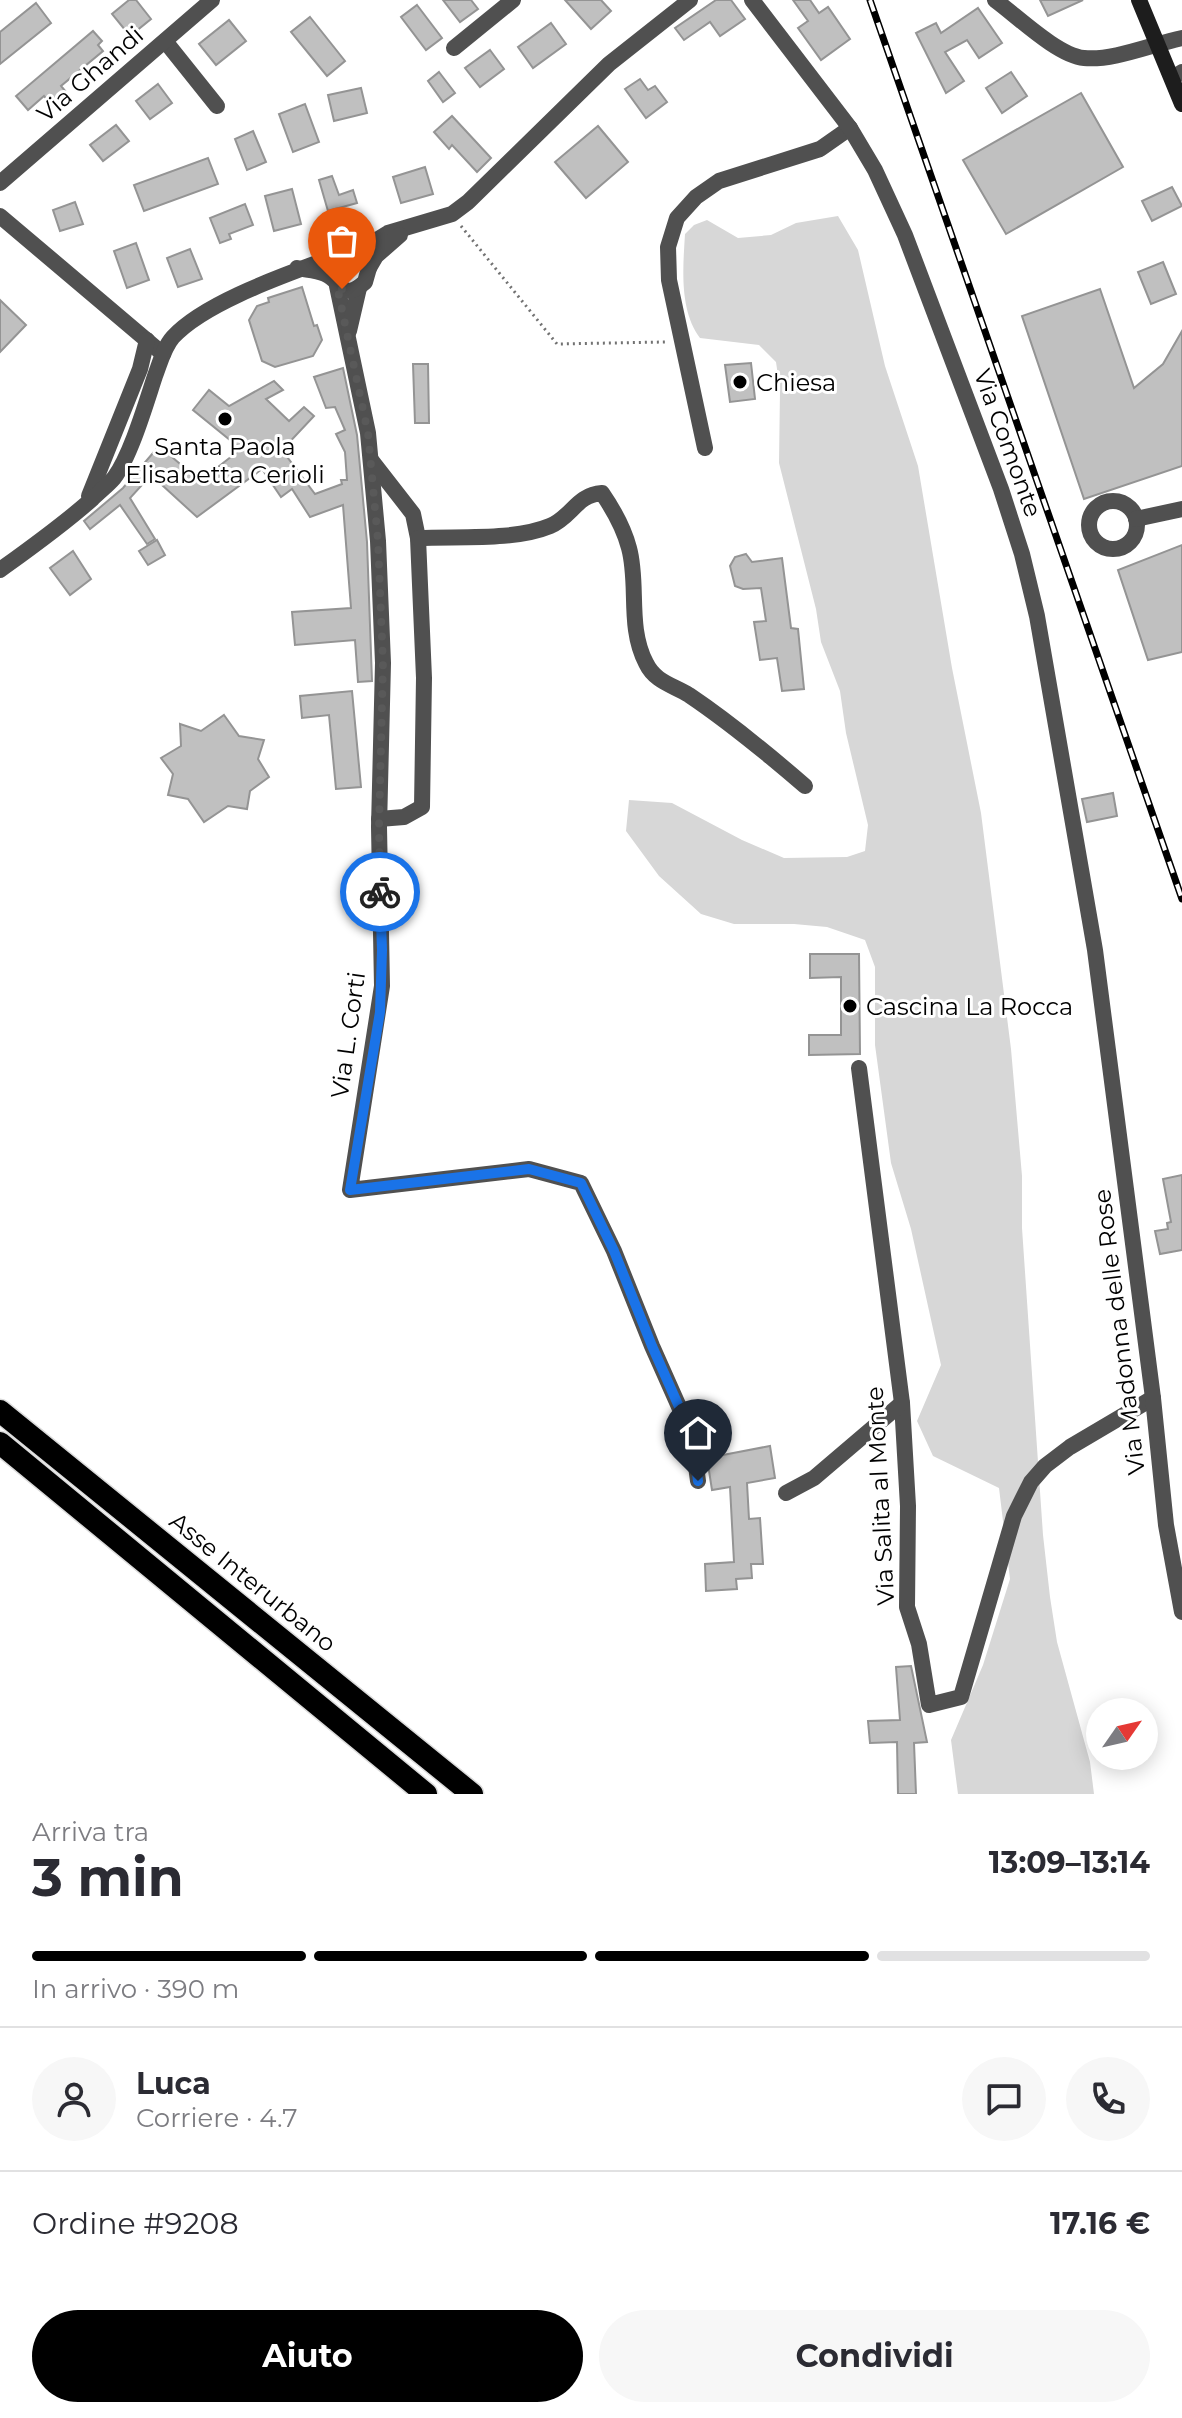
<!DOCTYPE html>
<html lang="it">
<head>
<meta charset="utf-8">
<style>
	:root { --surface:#fff; --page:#f7f7f7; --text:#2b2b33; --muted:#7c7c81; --line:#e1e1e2; --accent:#000 }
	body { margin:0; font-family:Montserrat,sans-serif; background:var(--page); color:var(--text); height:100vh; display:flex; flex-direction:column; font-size:30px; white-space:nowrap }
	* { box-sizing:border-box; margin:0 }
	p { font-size:26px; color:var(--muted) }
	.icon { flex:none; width:44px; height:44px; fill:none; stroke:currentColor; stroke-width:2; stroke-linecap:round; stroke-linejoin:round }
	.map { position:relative; height:1794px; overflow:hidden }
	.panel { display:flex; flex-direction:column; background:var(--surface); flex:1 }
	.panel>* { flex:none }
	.needle { width:52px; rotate:56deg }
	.fabs { position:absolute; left:1086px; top:1698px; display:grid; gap:16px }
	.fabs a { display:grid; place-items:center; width:72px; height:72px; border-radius:50%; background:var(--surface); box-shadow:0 4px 20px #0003; font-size:40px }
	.pin { position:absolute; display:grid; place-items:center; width:68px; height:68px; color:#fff; margin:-82px -34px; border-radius:50% 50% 50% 0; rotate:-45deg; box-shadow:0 0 8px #0007 }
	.pin .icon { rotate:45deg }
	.courier { position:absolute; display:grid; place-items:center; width:80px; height:80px; margin:-40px; border:6px solid #1a73e8; border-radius:50%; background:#fff; color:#222; box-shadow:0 2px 10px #0007 }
	.head em { font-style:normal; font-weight:700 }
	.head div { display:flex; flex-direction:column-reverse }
	.head { display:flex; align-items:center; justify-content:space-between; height:136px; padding:0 32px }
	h1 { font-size:52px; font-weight:700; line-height:60px }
	.bar { display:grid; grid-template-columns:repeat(4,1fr); gap:12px 8px; align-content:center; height:96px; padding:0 32px }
	.bar i { height:10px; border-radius:6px; background:var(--line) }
	.bar .current { background:var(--accent) }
	.bar p { grid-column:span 4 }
	.line { display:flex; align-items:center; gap:20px; padding:0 32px; border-top:2px solid var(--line) }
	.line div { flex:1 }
	.round { display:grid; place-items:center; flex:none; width:84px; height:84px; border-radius:42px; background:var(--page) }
	.button { display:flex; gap:16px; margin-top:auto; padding:16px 32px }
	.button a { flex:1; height:92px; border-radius:48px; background:var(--accent); color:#fff; font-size:32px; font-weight:700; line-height:92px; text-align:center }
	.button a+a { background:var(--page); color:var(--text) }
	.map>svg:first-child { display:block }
</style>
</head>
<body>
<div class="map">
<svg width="1182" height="1794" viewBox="0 0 1182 1794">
	<rect width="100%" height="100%" fill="#fff"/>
	<path fill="#d7d7d7" d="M838,216l20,34 27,116 33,100 34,202 29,145 30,236 11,127v52l21,307 7,62 7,45 33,120 4,32h-136l-7,-54 32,-75 27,-86 -11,-91 -66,-32 -16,-35 24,-56 -30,-136 -20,-66 -16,-118v-78l-10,-27 -38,-13 -33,-3h-60l-33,-10 -42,-38 -33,-45 3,-31 43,3 70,37 42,18 63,-1 18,-6 3,-26 -22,-92 -6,-42 -19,-49 -5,-33 -37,-146 1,-73 -4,-28 -17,-17 -59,-7c-21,-28 -17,-71 -15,-104l9,-9 13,-5 31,18 33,-3 25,-12z"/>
	<g fill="#c0c0c0" stroke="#949494" stroke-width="2">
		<path d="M129,0h7l15,19 -21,17 -18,-22z"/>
		<path d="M443,0h28l7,9 -18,13z"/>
		<path d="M565,0h36l10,11 -20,18z"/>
		<path d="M716,0h15l14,19 -25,17 -10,-14 -26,18 -9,-12z"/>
		<path d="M793,0h17l9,13 9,-6 22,32 -29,21 -23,-32 10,-7z"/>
		<path d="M1040,0h43l-35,16z"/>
		<path d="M36,3l15,20 -51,41v-32z"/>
		<path d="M417,5l25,33 -16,12 -25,-33z"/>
		<path d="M978,8l24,35 -23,15 -12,-18 -22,12 19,29 -18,12 -30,-60 20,-10 5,10z"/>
		<path d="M310,17l35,44 -18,15 -36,-44z"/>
		<path d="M229,20l17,21 -30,24 -17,-21z"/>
		<path d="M551,23l15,21 -33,24 -15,-21z"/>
		<path d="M93,31l9,10 -4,4 5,6 -42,35 5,6 -15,13 -7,-9 -16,14 -12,-14z"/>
		<path d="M490,50l14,19 -24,18 -15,-19z"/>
		<path d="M439,72l16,21 -12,9 -15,-21z"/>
		<path d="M1011,72l16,24 -25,17 -16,-25z"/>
		<path d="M640,79l8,11 7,-4 12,16 -21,16 -21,-29z"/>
		<path d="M158,84l14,19 -22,16 -14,-18z"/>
		<path d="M361,88l6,25 -33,8 -6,-26z"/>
		<path d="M1081,93l42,74 -117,67 -43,-74z"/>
		<path d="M305,104l14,38 -26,10 -14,-38z"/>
		<path d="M452,116l39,42 -14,14 -25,-27 -3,4 -15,-17z"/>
		<path d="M116,125l13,16 -26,20 -13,-16z"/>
		<path d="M598,126l30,36 -42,36 -31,-36z"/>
		<path d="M253,131l13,31 -19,8 -12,-31z"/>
		<path d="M208,158l10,26 -74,27 -10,-26z"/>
		<path d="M425,167l8,27 -32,9 -8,-26z"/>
		<path d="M332,176l7,19 14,-5 4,13 -29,8 -9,-31z"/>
		<path d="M1172,187l10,19 -30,15 -10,-20z"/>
		<path d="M292,189l9,35 -27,7 -9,-35z"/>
		<path d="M75,202l8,22 -23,7 -7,-21z"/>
		<path d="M245,204l8,21 -24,9 2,5 -11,4 -10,-25z"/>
		<path d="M136,243l13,37 -22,8 -13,-37z"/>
		<path d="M190,249l12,30 -24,8 -11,-29z"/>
		<path d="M1163,262l13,32 -25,10 -13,-32z"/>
		<path d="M302,287l12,39 3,-1 5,15 -9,16 -38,11 -13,-6 -13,-41 8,-14 12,-4 -1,-4z"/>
		<path d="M1100,289l34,99 29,-24 19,-33v135l-98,33 -62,-183z"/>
		<path d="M0,300l26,25 -26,27z"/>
		<path d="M751,363l4,36 -25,3 -5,-37z"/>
		<path d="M413,364h15l1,59h-14z"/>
		<path d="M343,368l14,67 10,107 5,139 -14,1 -3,-42 -60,5 -3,-33 59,-4 -8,-103 -33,12 -18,-28 -11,8 -19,-28 -65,48 -46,-42 -21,23 25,41 -8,5 -27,-39 -30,24 -6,-8 39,-33 36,-42 41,35 41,-32 -48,-39 16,-20 20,16 45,-25 9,9 -17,9 23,22 15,-14 10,9 -32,34 33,44 27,-10 -1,-4h6l-2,-28 -9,-18 9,-4 -10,-23 -9,1 -12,-31z"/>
		<path d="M157,540l8,15 -17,10 -9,-14z"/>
		<path d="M1182,545v107l-34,8 -30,-90z"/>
		<path d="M73,551l18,28 -21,16 -20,-27z"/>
		<path d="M746,554l6,8 30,-4 9,70 7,1 6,60 -22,2 -5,-33 -17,2 -6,-38 12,-1 -5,-33 -18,1 -8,-3 -5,-20 5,-9z"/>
		<path d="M352,691l9,96 -25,2 -7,-74 -27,3 -2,-22z"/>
		<path d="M224,715l15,21 25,4 -6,19 11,18 -19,14 -3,18 -19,-3 -24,16 -16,-23 -20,-4 5,-21 -12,-16 20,-12 -1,-22 21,7z"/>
		<path d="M1113,793l4,23 -30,6 -5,-23z"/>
		<path d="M810,954h49l1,100 -51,1v-20h32v-58l-31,1z"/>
		<path d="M1182,1175v75l-22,4 -5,-23 13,-2 -1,-6 4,-1 -8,-43z"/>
		<path d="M770,1446l5,32 -28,5 2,36 11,-1 3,46h-12l1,14 -16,1 1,10 -31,2 -1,-27 29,-2 -4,-75 -18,3 -5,-32z"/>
		<path d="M911,1666l16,76 -13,1 2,51h-18l-1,-52 -27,1 -2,-22 32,-1 -4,-53z"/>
	</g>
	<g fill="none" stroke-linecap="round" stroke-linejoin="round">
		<g stroke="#dbdbdb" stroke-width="25">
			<g id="trunk">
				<path d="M0,1411l472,383"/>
				<path d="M0,1443l426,351"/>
			</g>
		</g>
		<path stroke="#727272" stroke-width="3" stroke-dasharray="2 4" stroke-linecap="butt" d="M461,226l96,118 108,-2"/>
		<g stroke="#505050" stroke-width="16">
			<path d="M995,0c22,16 63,56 89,58 29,3 69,-14 98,-20"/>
			<path d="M165,41l52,65"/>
			<path d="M454,48l59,-48"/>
			<path d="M1172,78l10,-6"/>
			<path d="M0,183l212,-183"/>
			<path d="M0,216l163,138"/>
			<path d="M357,252l31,-19 64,-19 16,-12 141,-138 81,-64"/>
			<path d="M369,268l7,-12 24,-21"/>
			<path d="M337,286l31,147 10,108 5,122 -4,164 3,159 -32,204 179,-21 52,14 33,68 38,95 40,90 6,45"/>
			<path d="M349,331l10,-43"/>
			<path d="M705,448l-36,-168 -1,-33 9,-29 19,-21 23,-16 101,-32 30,-21"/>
			<path d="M371,460l42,54 5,24 6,140 -2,129 -18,10 -25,2"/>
			<path d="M89,496l51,-127 7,-29"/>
			<circle cx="1113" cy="525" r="24"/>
			<path d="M1136,519l46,-10"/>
			<path d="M418,538c40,-2 96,3 132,-12 22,-9 26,-31 52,-33 11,16 22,36 27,55 10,36 -2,79 17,115 9,19 27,22 43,32 40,27 79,59 116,91"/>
			<path d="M0,570c32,-23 63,-45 92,-71 7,-7 16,-14 22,-21 17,-23 32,-75 41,-102 5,-13 9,-29 18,-39 33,-36 118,-64 163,-81 6,-3 11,-6 18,-5 8,2 13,10 15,17l-4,14c-23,21 -24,-2 -40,-8 -9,-4 -19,-4 -28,-6"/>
			<path d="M859,1068l43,335 6,103 -1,101 12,37 10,61 32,-8 53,-181 17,-34 14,-16 25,-19 83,-49"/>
			<path d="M786,1493l28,-15 88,-75"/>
		</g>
		<path stroke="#505050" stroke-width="16" d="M752,0l98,128 25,42 30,65 96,254 21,65 15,62 58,334 58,448 13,127 16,87"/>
		<path stroke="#1d1d1d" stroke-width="16" d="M1139,0l43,104"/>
		<use href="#trunk" stroke="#000" stroke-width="22"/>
		<g stroke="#000" stroke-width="7">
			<path id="rail" d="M870,0l312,899"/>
		</g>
		<use href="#rail" stroke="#fff" stroke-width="4" stroke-dasharray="12" stroke-linecap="butt"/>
	</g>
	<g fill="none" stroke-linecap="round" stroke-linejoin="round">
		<path stroke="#595959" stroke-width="8" stroke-dasharray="0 14.4" d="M342,289l-5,-3 31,147 10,108 5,122 -4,164 1,65"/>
		<path stroke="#1a73e8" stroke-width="10" d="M380,892l2,58 -2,62 -30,178 179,-21 52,14 33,68 38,95 40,90 6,45"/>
	</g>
	<g fill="#000" stroke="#fff" stroke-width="3">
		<circle cx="740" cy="382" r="8"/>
		<circle cx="225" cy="419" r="8"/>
		<circle cx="850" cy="1006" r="8"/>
	</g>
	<g text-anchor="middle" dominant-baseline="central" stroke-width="6" stroke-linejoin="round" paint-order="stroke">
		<g font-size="24" fill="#000" stroke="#fff">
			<text transform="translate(90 74) rotate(-41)">Via Ghandi</text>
			<text transform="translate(1008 443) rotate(70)">Via Comonte</text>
			<text transform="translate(348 1035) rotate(-82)">Via L. Corti</text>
			<text transform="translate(1119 1332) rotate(-97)">Via Madonna delle Rose</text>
			<text transform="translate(880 1496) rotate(-93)">Via Salita al Monte</text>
			<text transform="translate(253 1582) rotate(39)">Asse Interurbano</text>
		</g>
		<g font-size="24" fill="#000" stroke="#fff" text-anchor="start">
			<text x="756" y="382">Chiesa</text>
			<text x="225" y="446" text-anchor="middle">Santa Paola<tspan x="225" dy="28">Elisabetta Cerioli</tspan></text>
			<text x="866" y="1006">Cascina La Rocca</text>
		</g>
	</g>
</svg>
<div class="fabs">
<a><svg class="needle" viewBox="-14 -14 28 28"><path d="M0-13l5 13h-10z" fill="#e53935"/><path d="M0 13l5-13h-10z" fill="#7c7c81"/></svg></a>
</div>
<div class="pin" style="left:342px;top:289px;background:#ea580c"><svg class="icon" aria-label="bag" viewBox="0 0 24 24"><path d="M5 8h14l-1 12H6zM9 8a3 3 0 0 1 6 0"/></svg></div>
<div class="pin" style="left:698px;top:1481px;background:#1f2937"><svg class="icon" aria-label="home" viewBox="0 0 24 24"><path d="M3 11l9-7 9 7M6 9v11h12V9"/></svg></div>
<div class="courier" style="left:380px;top:892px"><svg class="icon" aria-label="bike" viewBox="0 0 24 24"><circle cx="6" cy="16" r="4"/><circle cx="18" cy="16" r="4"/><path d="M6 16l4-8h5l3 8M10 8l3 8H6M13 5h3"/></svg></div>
</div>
<section class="panel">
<div class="head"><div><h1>3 min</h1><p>Arriva tra</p></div><em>13:09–13:14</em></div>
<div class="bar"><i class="current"></i><i class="current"></i><i class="current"></i><i></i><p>In arrivo · 390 m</p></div>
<div class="line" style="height:144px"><a class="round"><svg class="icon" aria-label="person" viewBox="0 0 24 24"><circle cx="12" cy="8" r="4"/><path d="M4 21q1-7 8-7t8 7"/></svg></a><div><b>Luca</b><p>Corriere · 4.7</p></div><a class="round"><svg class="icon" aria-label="chat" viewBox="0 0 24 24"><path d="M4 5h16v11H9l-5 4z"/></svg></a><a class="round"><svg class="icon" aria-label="phone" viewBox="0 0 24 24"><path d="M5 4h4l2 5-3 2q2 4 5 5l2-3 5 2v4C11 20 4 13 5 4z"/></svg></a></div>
<div class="line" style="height:104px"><div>Ordine #9208</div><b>17.16 €</b></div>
<div class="button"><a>Aiuto</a><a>Condividi</a></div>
</section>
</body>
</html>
